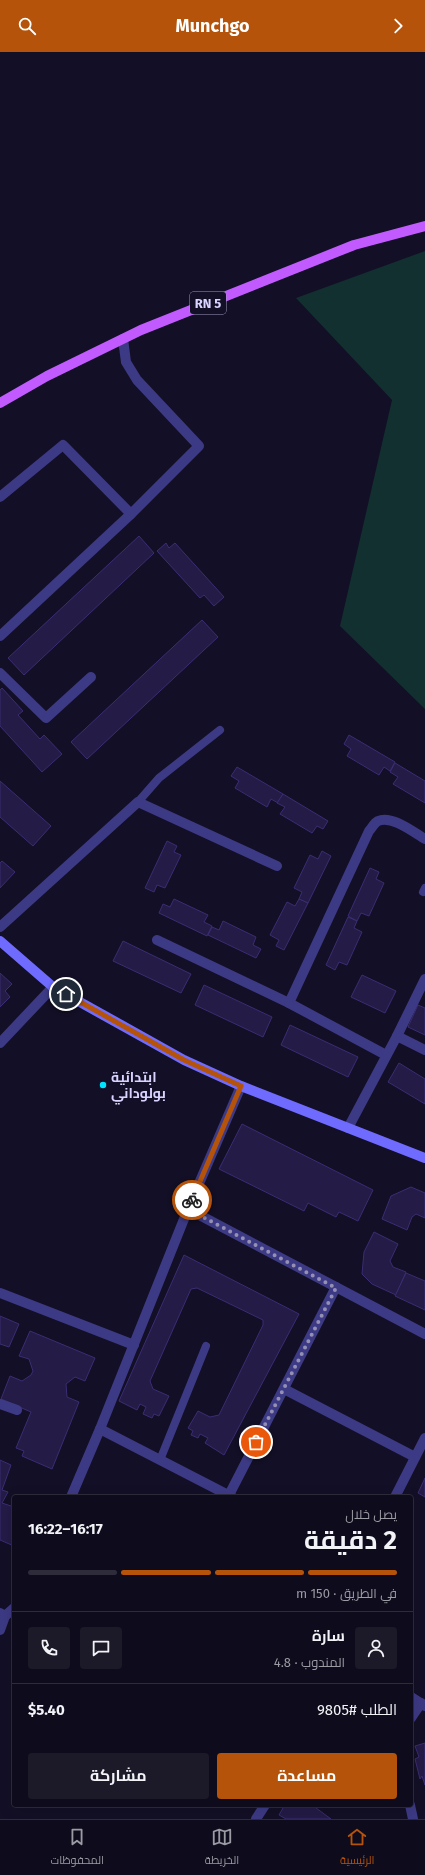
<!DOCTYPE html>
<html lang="ar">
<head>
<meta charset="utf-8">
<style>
	:root { --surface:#0e0b1c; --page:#1c1929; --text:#f1f3f6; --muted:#9b9ba3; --line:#2e2b3b; --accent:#b45309 }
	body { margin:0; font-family:"Fira Sans",Cairo,sans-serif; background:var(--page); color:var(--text); direction:rtl; height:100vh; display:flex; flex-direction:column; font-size:15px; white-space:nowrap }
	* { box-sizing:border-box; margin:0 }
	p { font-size:13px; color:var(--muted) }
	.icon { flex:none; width:22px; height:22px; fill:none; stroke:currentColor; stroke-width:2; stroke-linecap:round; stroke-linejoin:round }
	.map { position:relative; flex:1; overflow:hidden; direction:ltr }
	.side { position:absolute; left:12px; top:1443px; width:401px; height:312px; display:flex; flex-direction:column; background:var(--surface); border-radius:4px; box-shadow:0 4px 16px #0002,0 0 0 1px var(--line); direction:rtl }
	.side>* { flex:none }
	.pin { position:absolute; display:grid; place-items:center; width:34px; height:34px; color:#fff; margin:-17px; border:2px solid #fff; border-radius:50%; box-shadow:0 1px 4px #0007 }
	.courier { position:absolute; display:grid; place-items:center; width:40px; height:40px; margin:-20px; border:3px solid #b45309; border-radius:50%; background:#fff; color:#222; box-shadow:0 1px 5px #0007 }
	.headline em { font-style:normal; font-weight:700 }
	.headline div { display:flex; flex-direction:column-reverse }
	.headline { display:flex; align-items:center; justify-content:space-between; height:68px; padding:0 16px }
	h1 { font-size:26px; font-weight:700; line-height:30px }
	.bar { display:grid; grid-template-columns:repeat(4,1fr); gap:6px 4px; align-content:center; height:48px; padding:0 16px }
	.bar i { height:5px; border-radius:3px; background:var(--line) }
	.bar .on { background:var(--accent) }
	.bar p { grid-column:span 4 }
	.line { display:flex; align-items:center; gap:10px; padding:0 16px; border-top:1px solid var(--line) }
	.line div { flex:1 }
	.round { display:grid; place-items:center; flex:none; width:42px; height:42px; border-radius:4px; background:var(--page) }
	.button { display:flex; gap:8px; margin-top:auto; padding:8px 16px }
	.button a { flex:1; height:46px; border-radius:4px; background:var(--accent); color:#fff; font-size:16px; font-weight:700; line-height:46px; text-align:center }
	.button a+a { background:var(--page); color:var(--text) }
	header { display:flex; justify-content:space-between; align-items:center; height:52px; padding:0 16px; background:var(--accent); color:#fff; font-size:18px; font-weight:700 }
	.dock { display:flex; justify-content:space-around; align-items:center; height:56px; border-top:1px solid var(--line); background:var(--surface); font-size:11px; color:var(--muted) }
	.dock a { display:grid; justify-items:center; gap:2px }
	.dock .on { color:var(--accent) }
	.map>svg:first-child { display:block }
</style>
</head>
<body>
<header><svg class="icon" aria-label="forward" viewBox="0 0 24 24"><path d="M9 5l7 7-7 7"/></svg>Munchgo<svg class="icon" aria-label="search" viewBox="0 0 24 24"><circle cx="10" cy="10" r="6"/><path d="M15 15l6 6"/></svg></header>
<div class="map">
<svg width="425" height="1767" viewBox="0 0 425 1767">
	<rect width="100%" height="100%" fill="#130f26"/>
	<path fill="#12302f" d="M425,199v458l-85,-83 52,-226 -96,-102z"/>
	<g fill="#241b47" stroke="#3b2d73">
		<path d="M139,484l15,17 -130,122 -16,-17z"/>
		<path d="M166,491l3,5 6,-5 49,54 -10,9 -10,-11 -4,3 -43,-47z"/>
		<path d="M202,568l16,17 -131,122 -16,-17z"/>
		<path d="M2,636l21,23 -5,4 22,24 4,-4 18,19 -20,18 -42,-46v-36z"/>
		<path d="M349,683l46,27 -5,9 -6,-4 -5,8 -32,-19 4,-7 -7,-5z"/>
		<path d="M395,711l30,18v22l-32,-19 5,-7 -8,-5z"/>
		<path d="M237,715l46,27 -5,9 -7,-4 -4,8 -32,-19 4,-7 -8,-5z"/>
		<path d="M0,729l51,45 -18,20 -33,-29z"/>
		<path d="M283,742l45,27 -5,8 -6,-3 -5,7 -32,-19 5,-7 -8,-4z"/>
		<path d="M167,789l10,5 -3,6 7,3 -16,33 -8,-3 -3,7 -9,-4z"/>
		<path d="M322,799l9,5 -23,47 -9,-4 3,-7 -8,-4 16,-33 8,4z"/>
		<path d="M2,809l13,11 -15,16v-25z"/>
		<path d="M370,816l9,4 -3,7 8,4 -15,33 -8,-3 -4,8 -9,-5z"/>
		<path d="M174,847l34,16 -4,7 8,4 -5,10 -48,-23 4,-9 7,3z"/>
		<path d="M299,847l9,4 -24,47 -8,-4 3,-6 -9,-5 17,-33 8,4z"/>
		<path d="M348,865l9,4 -3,7 8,4 -15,33 -8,-3 -4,8 -9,-5z"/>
		<path d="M223,869l33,16 -3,8 8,4 -5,9 -48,-23 4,-8 7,3z"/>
		<path d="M123,889l68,33 -10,19 -68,-32z"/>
		<path d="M0,921l12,11 -7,7 5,6 -10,10z"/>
		<path d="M362,923l34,16 -11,22 -34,-16z"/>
		<path d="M204,933l68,32 -9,20 -68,-32z"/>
		<path d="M418,953l7,3v27l-17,-8z"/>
		<path d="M290,973l68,32 -10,20 -67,-32z"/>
		<path d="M399,1011l26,16v25l-37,-22z"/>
		<path d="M242,1072l131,66 -15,31 -19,-9 -3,5 -28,-14 -4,8 -85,-42z"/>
		<path d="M411,1135l14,6v25l-9,-4 -4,3 -5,13 -25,-11 9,-23z"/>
		<path d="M374,1180l24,12 -8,17 3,6 13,5 -10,23 -24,-11 -10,-10 2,-22z"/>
		<path d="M184,1203l115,59 -75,141 -19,-12 3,-5 -8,-4 -2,4 -7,-3 2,-4 -5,-3 10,-17 12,6 9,-2 44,-90v-5l-66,-32 -6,1 -41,92 3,8 16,7 -10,20 -5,-2 -2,4 -9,-4 3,-7 -6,-3 -3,6 -18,-9z"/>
		<path d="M406,1221l19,8v29l-30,-14z"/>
		<path d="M0,1264l19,8 -10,23 -9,-3z"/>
		<path d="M30,1279l65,27 -10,23 -10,-4 -9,7 1,13 12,5 -27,67 -30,-13 2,-5 -8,-3 15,-36 -30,-13 9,-23 12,5 9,-6 2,-4 -4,-12 -10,-3z"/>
		<path d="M0,1408l11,5 -9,25 6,2 -6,11 12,4v39l-14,-6z"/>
		<path d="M425,1426v19l-7,-4z"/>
		<path d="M425,1691v42l-3,-9 -2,3 -5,-20 4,-2 -4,-11z"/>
		<path d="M283,1753h29l19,14h-45l-7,-4 4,-7 -2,-1z"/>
	</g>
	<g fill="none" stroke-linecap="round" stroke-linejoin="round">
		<g stroke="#3d3a85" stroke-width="8">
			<path d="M138,750l21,-24 61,-48"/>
			<path d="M423,840l2,-4"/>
			<path d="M160,1408l46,-114"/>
		</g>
		<g stroke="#3d3a85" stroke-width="10">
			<path d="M123,287l3,23 11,18 62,66 -68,68"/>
			<path d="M0,445l63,-52 68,69 -131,122"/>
			<path d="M0,621l46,45 45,-41"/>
			<path d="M0,875l138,-125 139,64"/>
			<path d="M157,888l132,63 97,52"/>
			<path d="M289,951l80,-172c3,-3 5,-8 9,-10 14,-6 35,11 47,18"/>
			<path d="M397,984l28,-57"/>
			<path d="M0,991l53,-56"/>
			<path d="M348,1076l49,-92 28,14"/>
			<path d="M188,1157l53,-123"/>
			<path d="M0,1241l134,52"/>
			<path d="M284,1337l131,68"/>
			<path d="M0,1352l17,6"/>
			<path d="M100,1377l88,-220 237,125"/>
			<path d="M229,1443l107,-208"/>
			<path d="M71,1445l29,-68 132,68"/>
			<path d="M395,1445l30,-59"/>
			<path d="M0,1561l5,3 9,-8"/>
			<path d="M0,1578l5,-14"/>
			<path d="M411,1645l14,9"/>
			<path d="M411,1666l10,-15"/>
			<path d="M410,1753l3,14"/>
			<path d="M256,1767l9,-14"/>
		</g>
		<path stroke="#6f6bff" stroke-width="10" d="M0,889l53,46 131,73 57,26 184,72"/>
		<path stroke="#c25bff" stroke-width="10" d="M0,351l47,-27 94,-46 213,-85 71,-19"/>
	</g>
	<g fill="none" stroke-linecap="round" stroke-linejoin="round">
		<path stroke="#948fb3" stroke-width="4" stroke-dasharray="0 7.2" d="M192,1148l-4,9 148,79 -80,154"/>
		<path stroke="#b45309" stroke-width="5" d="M66,942l118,66 57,26 -49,114"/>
	</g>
	<circle fill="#00e5ff" stroke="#130f26" stroke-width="1.5" cx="103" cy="1033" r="4"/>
	<g text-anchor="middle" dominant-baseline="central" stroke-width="4" stroke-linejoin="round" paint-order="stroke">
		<rect fill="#130f26" stroke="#9e99be" stroke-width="1" x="190" y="240" width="36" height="22" rx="3"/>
		<g font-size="13" font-weight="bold" fill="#d9d4ff">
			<text x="208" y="251">RN 5</text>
		</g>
		<g font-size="14" font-weight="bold" fill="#d9d4ff" stroke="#130f26" text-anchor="start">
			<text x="111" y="1025">ابتدائية<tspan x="111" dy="16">بولوداني</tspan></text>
		</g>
	</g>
</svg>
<div class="pin" style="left:256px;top:1390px;background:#ea580c"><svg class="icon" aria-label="bag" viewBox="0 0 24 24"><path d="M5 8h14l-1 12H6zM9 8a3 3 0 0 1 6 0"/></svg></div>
<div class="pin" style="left:66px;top:942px;background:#1f2937"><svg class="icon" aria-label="home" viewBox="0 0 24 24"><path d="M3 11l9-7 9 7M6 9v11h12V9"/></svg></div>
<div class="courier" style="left:192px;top:1148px"><svg class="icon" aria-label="bike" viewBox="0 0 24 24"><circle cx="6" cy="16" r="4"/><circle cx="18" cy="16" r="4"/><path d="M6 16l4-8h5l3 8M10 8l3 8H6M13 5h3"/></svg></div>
<section class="side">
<div class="headline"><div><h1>2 دقيقة</h1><p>يصل خلال</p></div><em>16:17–16:22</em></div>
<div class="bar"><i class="on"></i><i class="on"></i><i class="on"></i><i></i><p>في الطريق · 150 m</p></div>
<div class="line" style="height:72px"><a class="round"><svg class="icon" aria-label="person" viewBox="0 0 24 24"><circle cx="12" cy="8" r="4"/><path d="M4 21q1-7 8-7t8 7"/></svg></a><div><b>سارة</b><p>المندوب · 4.8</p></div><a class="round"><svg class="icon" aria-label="chat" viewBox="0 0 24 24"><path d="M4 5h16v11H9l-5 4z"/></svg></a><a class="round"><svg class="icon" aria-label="phone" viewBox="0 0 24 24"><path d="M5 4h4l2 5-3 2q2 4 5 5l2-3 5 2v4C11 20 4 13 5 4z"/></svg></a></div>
<div class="line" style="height:52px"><div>الطلب #9805</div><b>$5.40</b></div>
<div class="button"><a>مساعدة</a><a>مشاركة</a></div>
</section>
</div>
<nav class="dock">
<a class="on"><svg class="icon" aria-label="home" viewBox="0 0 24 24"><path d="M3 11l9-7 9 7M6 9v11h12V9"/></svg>الرئيسية</a>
<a><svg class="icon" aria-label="map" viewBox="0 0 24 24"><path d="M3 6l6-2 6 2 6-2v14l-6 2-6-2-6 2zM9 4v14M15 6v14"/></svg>الخريطة</a>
<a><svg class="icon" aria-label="saved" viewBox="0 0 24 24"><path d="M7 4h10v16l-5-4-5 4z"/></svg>المحفوظات</a>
</nav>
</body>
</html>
